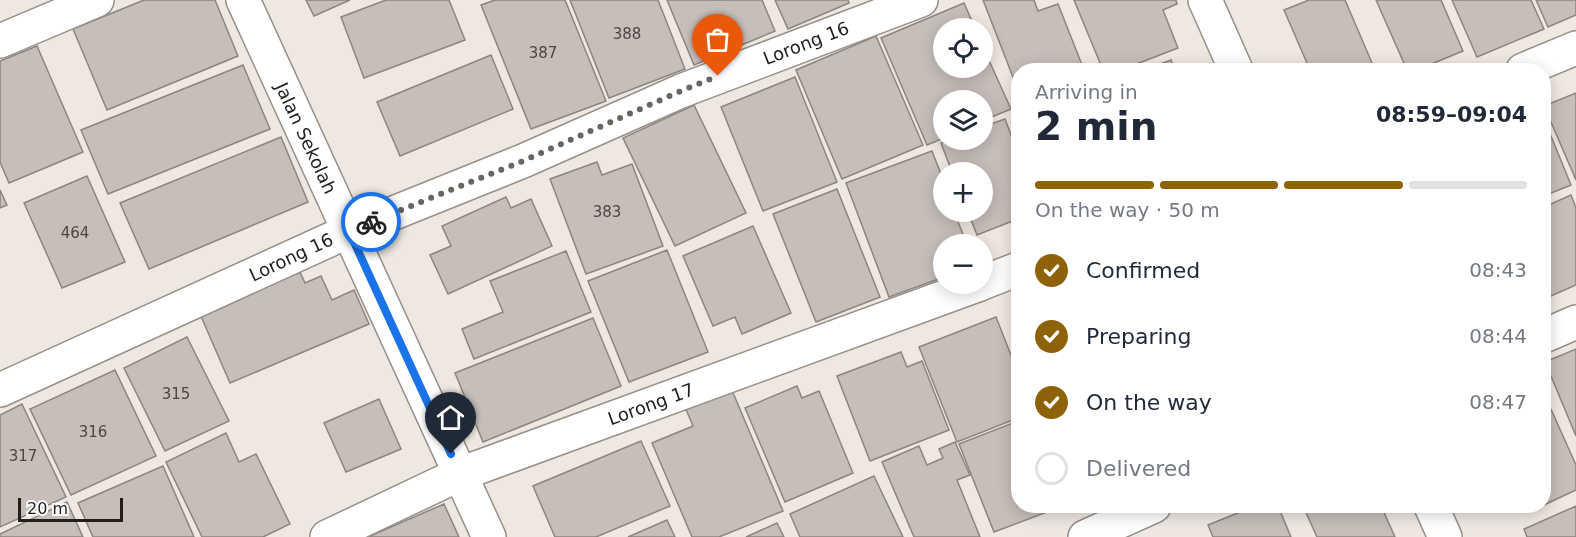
<!DOCTYPE html>
<html lang="en">
<head>
<meta charset="utf-8">
<style>
	:root { --surface:#fff; --page:#f6f6f7; --text:#1f2937; --muted:#747a83; --line:#e0e1e3; --accent:#8e6208 }
	body { margin:0; font-family:"DejaVu Sans",sans-serif; background:var(--page); color:var(--text); height:100vh; display:flex; flex-direction:column; font-size:22px; white-space:nowrap }
	* { box-sizing:border-box; margin:0 }
	p { font-size:20px; color:var(--muted) }
	.icon { flex:none; width:33px; height:33px; fill:none; stroke:currentColor; stroke-width:2; stroke-linecap:round; stroke-linejoin:round }
	.map { position:relative; flex:1; overflow:hidden }
	.side { position:absolute; left:1011px; top:63px; width:540px; height:450px; display:flex; flex-direction:column; background:var(--surface); border-radius:24px; box-shadow:0 3px 15px #0003 }
	.side>* { flex:none }
	.buttons { position:absolute; left:933px; top:18px; display:grid; gap:12px }
	.buttons a { display:grid; place-items:center; width:60px; height:60px; border-radius:50%; background:var(--surface); box-shadow:0 3px 15px #0003; font-size:30px }
	.scale { position:absolute; left:18px; bottom:15px; width:105px; box-sizing:border-box; padding-left:6px; border:3px solid #211e1c; border-top:0; font-size:16px; line-height:21px; white-space:nowrap; color:#211e1c; -webkit-text-stroke:4px #fff; paint-order:stroke }
	.pin { position:absolute; display:grid; place-items:center; width:51px; height:51px; color:#fff; margin:-62px -26px; border-radius:50% 50% 50% 0; rotate:-45deg; box-shadow:0 0 6px #0007 }
	.pin .icon { rotate:45deg }
	.courier { position:absolute; display:grid; place-items:center; width:60px; height:60px; margin:-30px; border:4px solid #1a73e8; border-radius:50%; background:#fff; color:#222; box-shadow:0 2px 8px #0007 }
	.head em { font-style:normal; font-weight:700 }
	.head div { display:flex; flex-direction:column-reverse }
	.head { display:flex; align-items:center; justify-content:space-between; height:102px; padding:0 24px }
	h1 { font-size:39px; font-weight:700; line-height:45px }
	.bar { display:grid; grid-template-columns:repeat(4,1fr); gap:9px 6px; align-content:center; height:72px; padding:0 24px }
	.bar i { height:8px; border-radius:4px; background:var(--line) }
	.bar .active { background:var(--accent) }
	.bar p { grid-column:span 4 }
	ol { padding:0 24px; list-style:none }
	li { display:flex; align-items:center; gap:18px; height:66px }
	li p { margin-inline-start:auto }
	li .icon { padding:6px; border-radius:50%; background:var(--accent); color:#fff; stroke-width:4 }
	li:last-child { color:var(--muted) }
	li i { width:33px; height:33px; border:3px solid var(--line); border-radius:50% }
	.map>svg:first-child { display:block }
</style>
</head>
<body>
<div class="map">
<svg width="1576" height="537" viewBox="0 0 1576 537">
	<rect width="100%" height="100%" fill="#efe8e1"/>
	<g fill="#c7beba" stroke="#8d8480" stroke-width="1.5">
		<path d="M144,0h71l23,56 -131,54 -34,-81z"/>
		<path d="M306,0h44l-36,16z"/>
		<path d="M386,0h63l16,40 -101,38 -23,-61z"/>
		<path d="M495,0h70l41,101 -75,28 -50,-124z"/>
		<path d="M570,0h88l27,69 -76,29z"/>
		<path d="M667,0h95l13,31 -81,34z"/>
		<path d="M775,0h73l1,3 -61,26z"/>
		<path d="M983,0h51l4,11 20,-7 26,66h-66v20z"/>
		<path d="M1074,0h102l1,4 -14,6 15,38 -57,22h-18z"/>
		<path d="M1309,0h36l30,70h-65l-26,-60z"/>
		<path d="M1376,0h65l22,51 -46,19h-10z"/>
		<path d="M1452,0h79l13,29 -67,28z"/>
		<path d="M1536,0h40v15l-28,12z"/>
		<path d="M964,3l11,25h-31v40h38v-23l29,64 -29,12v-21h-38v38l-17,7 -46,-107z"/>
		<path d="M876,36l47,109 -81,34 -46,-109z"/>
		<path d="M37,46l46,106 -74,31 -9,-21v-101z"/>
		<path d="M491,55l22,54 -113,47 -23,-54z"/>
		<path d="M1171,60l4,10h-31z"/>
		<path d="M243,65l27,64 -162,65 -27,-64z"/>
		<path d="M795,77l42,105 -74,29 -42,-104z"/>
		<path d="M1576,93v87l-32,-74z"/>
		<path d="M694,105l52,108 -71,33 -52,-108z"/>
		<path d="M1005,119l13,34v66l-41,16 -9,-23h14v-40h-30l-11,-29 9,-3h32v-13z"/>
		<path d="M1544,119l27,66 -27,11z"/>
		<path d="M281,137l27,65 -159,67 -29,-66z"/>
		<path d="M932,151l12,31v30h10l13,32h-23v33l-55,20 -43,-114z"/>
		<path d="M597,162l5,13 30,-11 31,82 -77,28 -36,-95z"/>
		<path d="M87,176l38,86 -63,26 -38,-85z"/>
		<path d="M837,189l43,108 -64,25 -43,-108z"/>
		<path d="M0,190l7,15 -7,3z"/>
		<path d="M1571,195l5,13v77l-32,14v-92z"/>
		<path d="M506,197l5,11 20,-9 21,47 -104,48 -18,-39 21,-9 -9,-20z"/>
		<path d="M753,226l38,87 -49,21 -7,-17 -22,9 -30,-70z"/>
		<path d="M667,250l41,102 -79,30 -41,-101z"/>
		<path d="M566,251l25,61 -117,47 -12,-30 41,-17 -13,-31z"/>
		<path d="M300,272l5,11 16,-7 11,24 22,-10 15,34 -139,59 -30,-69z"/>
		<path d="M996,317l22,56v45l-61,24 -38,-95z"/>
		<path d="M593,318l28,68 -138,56 -28,-69z"/>
		<path d="M187,337l42,84 -64,30 -41,-83z"/>
		<path d="M1576,349v87l-31,-74z"/>
		<path d="M901,352l6,15 15,-6 27,69 -79,31 -33,-85z"/>
		<path d="M115,370l41,86 -85,39 -41,-86z"/>
		<path d="M797,386l5,12 17,-7 34,82 -68,29 -40,-94z"/>
		<path d="M731,388l52,123 -64,26h-27l-40,-94 41,-17 -8,-19z"/>
		<path d="M1544,396h1l31,69v25l-32,15z"/>
		<path d="M379,399l22,50 -55,23 -22,-49z"/>
		<path d="M22,404l44,93 -66,30v-112z"/>
		<path d="M1018,421v85h45l-69,26 -35,-88z"/>
		<path d="M226,433l13,29 17,-8 34,70 -27,13h-61l-36,-75z"/>
		<path d="M641,441l29,65 -74,31h-41l-22,-51z"/>
		<path d="M955,442l15,33 -13,5 23,57h-66l-32,-75 37,-16 8,19 16,-7 -4,-9z"/>
		<path d="M163,466l31,71h-101l-15,-34z"/>
		<path d="M874,476l29,61h-103l-10,-23z"/>
		<path d="M67,502l16,35h-83v-3z"/>
		<path d="M444,504l15,33h-91z"/>
		<path d="M1255,506h23l13,31h-78l-5,-12z"/>
		<path d="M1303,506h78l14,31h-78z"/>
		<path d="M1576,506v31h-49l-3,-8z"/>
		<path d="M667,520l8,17h-47z"/>
		<path d="M777,523l7,14h-38z"/>
	</g>
	<g fill="none" stroke-linecap="round" stroke-linejoin="round">
		<g stroke="#969089" stroke-width="36">
			<g id="minor">
				<path d="M243,0l246,537"/>
				<path d="M1205,0l31,70"/>
				<path d="M0,41l97,-41"/>
				<path d="M1523,70l53,-22"/>
				<path d="M982,283l36,-14"/>
				<path d="M1544,336l32,-14"/>
				<path d="M0,390l349,-159 174,-70 158,-70 240,-91"/>
				<path d="M1431,506l14,31"/>
				<path d="M327,537l133,-63 520,-190"/>
				<path d="M1085,537l69,-31"/>
			</g>
		</g>
		<use href="#minor" stroke="#fff" stroke-width="33"/>
	</g>
	<g fill="none" stroke-linecap="round" stroke-linejoin="round">
		<path stroke="#696561" stroke-width="6" stroke-dasharray="0 10.8" d="M371,222l152,-61 158,-70 37,-15"/>
		<path stroke="#1a73e8" stroke-width="8" d="M371,222l-22,9 102,223"/>
	</g>
	<g text-anchor="middle" dominant-baseline="central" stroke-width="4.5" stroke-linejoin="round" paint-order="stroke">
		<g font-size="15" fill="#4a4644">
			<text x="627" y="34">388</text>
			<text x="543" y="53">387</text>
			<text x="607" y="212">383</text>
			<text x="75" y="233">464</text>
			<text x="176" y="394">315</text>
			<text x="93" y="432">316</text>
			<text x="23" y="456">317</text>
		</g>
		<g font-size="18" fill="#211e1c" stroke="#fff">
			<text transform="translate(806 43) rotate(-21)">Lorong 16</text>
			<text transform="translate(306 138) rotate(65)">Jalan Sekolah</text>
			<text transform="translate(291 257) rotate(-25)">Lorong 16</text>
			<text transform="translate(651 404) rotate(-20)">Lorong 17</text>
		</g>
	</g>
</svg>
<div class="buttons">
<a><svg class="icon" aria-label="locate" viewBox="0 0 24 24"><circle cx="12" cy="12" r="6"/><path d="M12 2v4M12 18v4M2 12h4M18 12h4"/></svg></a>
<a><svg class="icon" aria-label="layers" viewBox="0 0 24 24"><path d="M12 4l9 5-9 5-9-5zM3 14l9 5 9-5"/></svg></a>
<a>+</a>
<a>−</a>
</div>
<div class="scale">20 m</div>
<div class="pin" style="left:718px;top:76px;background:#ea580c"><svg class="icon" aria-label="bag" viewBox="0 0 24 24"><path d="M5 8h14l-1 12H6zM9 8a3 3 0 0 1 6 0"/></svg></div>
<div class="pin" style="left:451px;top:454px;background:#1f2937"><svg class="icon" aria-label="home" viewBox="0 0 24 24"><path d="M3 11l9-7 9 7M6 9v11h12V9"/></svg></div>
<div class="courier" style="left:371px;top:222px"><svg class="icon" aria-label="bike" viewBox="0 0 24 24"><circle cx="6" cy="16" r="4"/><circle cx="18" cy="16" r="4"/><path d="M6 16l4-8h5l3 8M10 8l3 8H6M13 5h3"/></svg></div>
<section class="side">
<div class="head"><div><h1>2 min</h1><p>Arriving in</p></div><em>08:59–09:04</em></div>
<div class="bar"><i class="active"></i><i class="active"></i><i class="active"></i><i></i><p>On the way · 50 m</p></div>
<ol>
<li><svg class="icon" aria-label="check" viewBox="0 0 24 24"><path d="M5 12l5 5 9-10"/></svg>Confirmed<p>08:43</p></li>
<li><svg class="icon" aria-label="check" viewBox="0 0 24 24"><path d="M5 12l5 5 9-10"/></svg>Preparing<p>08:44</p></li>
<li><svg class="icon" aria-label="check" viewBox="0 0 24 24"><path d="M5 12l5 5 9-10"/></svg>On the way<p>08:47</p></li>
<li><i></i>Delivered</li>
</ol>
</section>
</div>
</body>
</html>
